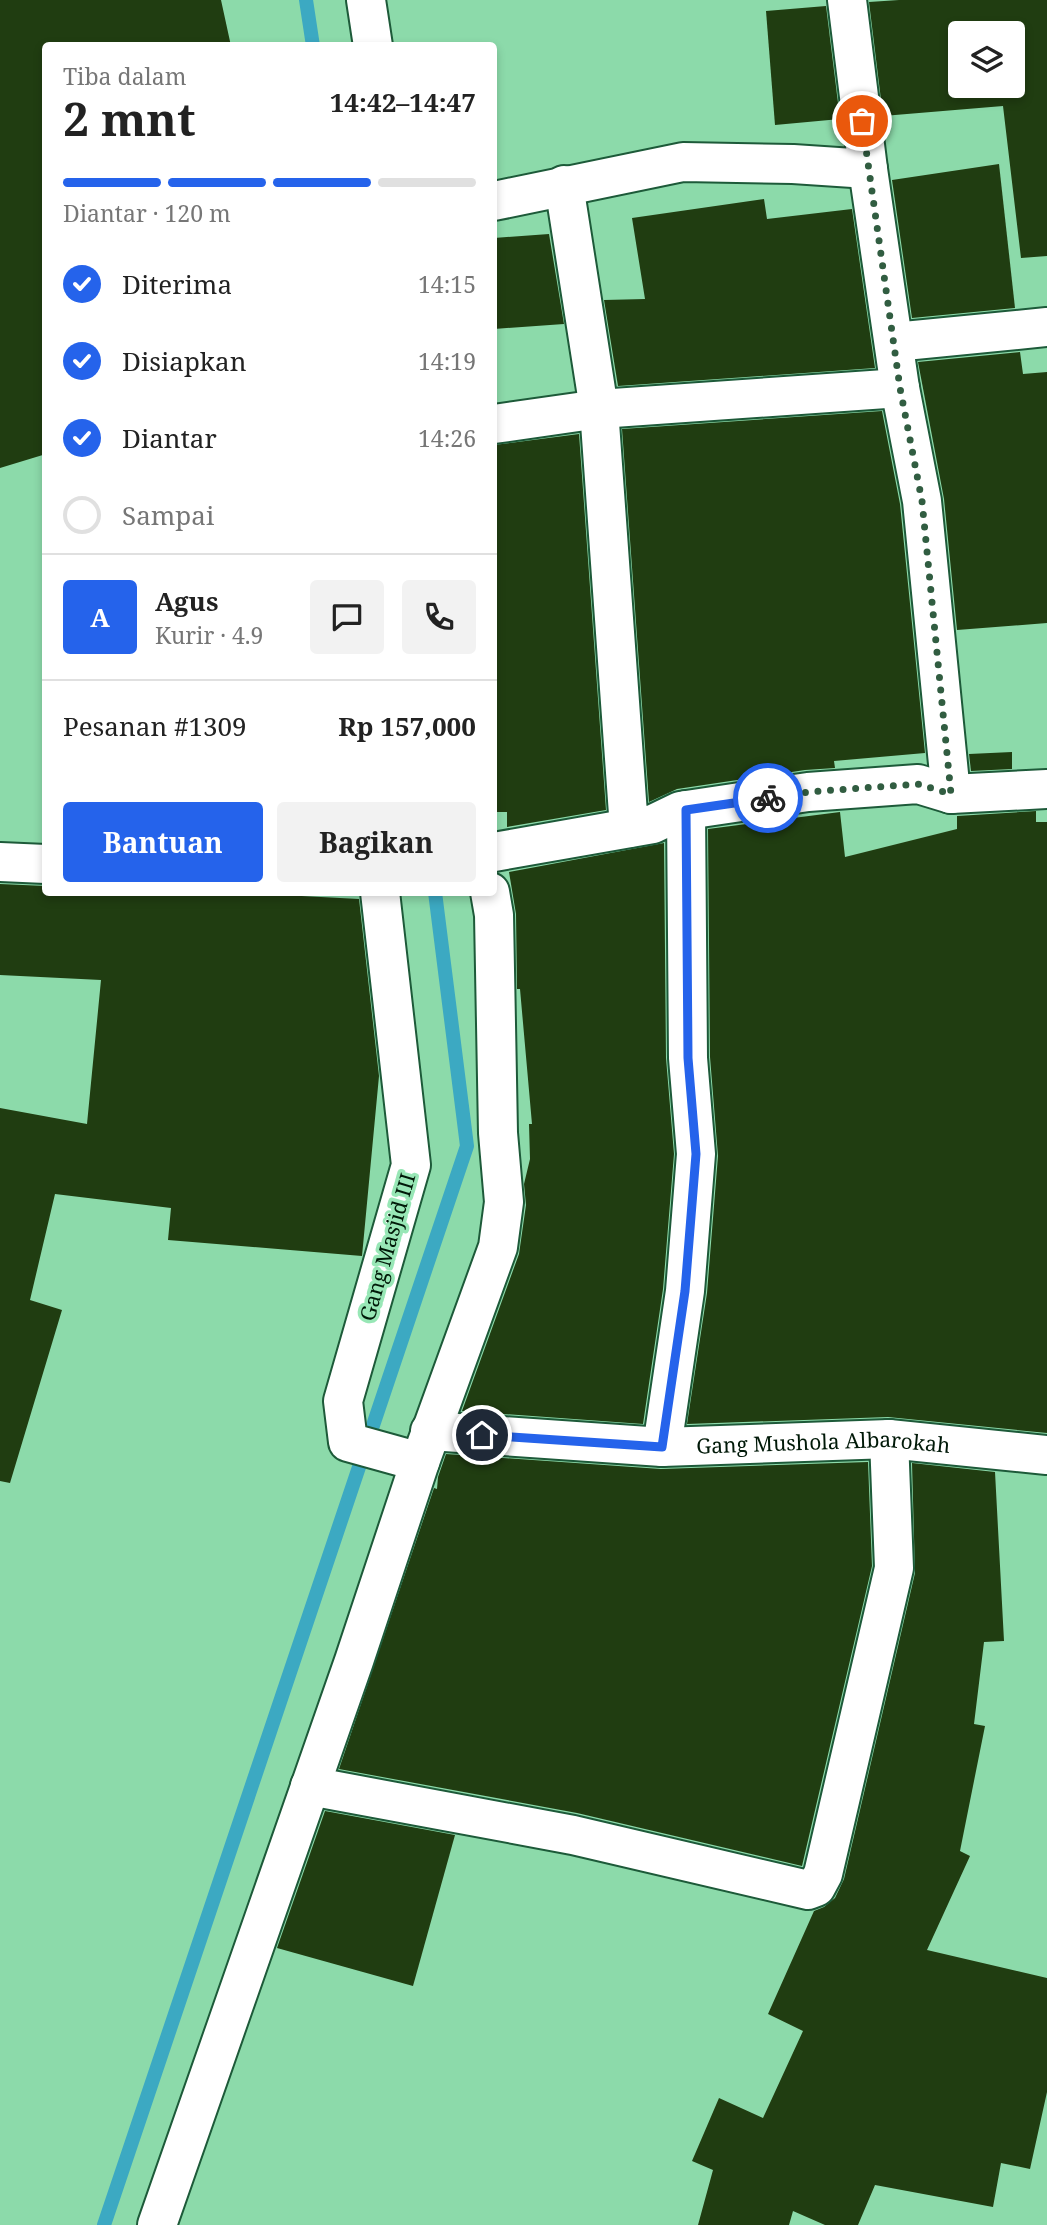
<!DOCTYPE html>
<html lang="id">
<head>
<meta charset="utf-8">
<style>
	:root { --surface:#fff; --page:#f2f2f2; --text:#222; --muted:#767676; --line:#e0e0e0; --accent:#2563eb }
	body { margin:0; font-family:"Noto Serif",serif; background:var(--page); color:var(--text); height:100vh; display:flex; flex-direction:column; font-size:26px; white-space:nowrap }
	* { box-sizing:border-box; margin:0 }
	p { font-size:23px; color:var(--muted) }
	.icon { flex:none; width:38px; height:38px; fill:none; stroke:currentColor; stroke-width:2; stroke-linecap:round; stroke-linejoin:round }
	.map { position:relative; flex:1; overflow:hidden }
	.panel { position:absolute; left:42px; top:42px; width:455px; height:854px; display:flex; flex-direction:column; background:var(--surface); border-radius:7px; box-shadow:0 4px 10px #0003 }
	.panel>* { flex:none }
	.controls { position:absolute; left:948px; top:21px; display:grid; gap:14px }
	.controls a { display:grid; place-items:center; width:77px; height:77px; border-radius:7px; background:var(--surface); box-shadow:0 4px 10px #0003; font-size:35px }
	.pin { position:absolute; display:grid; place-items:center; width:60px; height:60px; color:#fff; margin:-30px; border:4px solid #fff; border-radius:50%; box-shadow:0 2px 7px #0007 }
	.courier { position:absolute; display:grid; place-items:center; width:70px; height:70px; margin:-35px; border:5px solid #2563eb; border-radius:50%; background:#fff; color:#222; box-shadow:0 2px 9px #0007 }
	.overview em { font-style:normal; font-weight:700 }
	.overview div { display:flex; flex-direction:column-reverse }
	.overview { display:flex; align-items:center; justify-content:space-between; height:119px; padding:0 21px }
	h1 { font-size:46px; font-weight:700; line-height:52px }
	.bar { display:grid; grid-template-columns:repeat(4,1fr); gap:10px 7px; align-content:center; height:84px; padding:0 21px }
	.bar i { height:9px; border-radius:5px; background:var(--line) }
	.bar .on { background:var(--accent) }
	.bar p { grid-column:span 4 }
	.line { display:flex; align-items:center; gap:18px; padding:0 21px; border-top:2px solid var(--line) }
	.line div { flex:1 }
	.round { display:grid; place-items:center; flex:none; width:74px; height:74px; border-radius:7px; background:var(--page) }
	ol { padding:0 21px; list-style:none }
	li { display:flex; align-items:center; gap:21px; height:77px }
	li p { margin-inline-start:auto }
	li .icon { padding:7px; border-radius:50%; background:var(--accent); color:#fff; stroke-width:4 }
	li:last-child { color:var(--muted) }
	li i { width:38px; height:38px; border:4px solid var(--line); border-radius:50% }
	.action { display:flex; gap:14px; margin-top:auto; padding:14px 21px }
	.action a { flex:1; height:80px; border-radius:7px; background:var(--accent); color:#fff; font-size:28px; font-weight:700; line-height:80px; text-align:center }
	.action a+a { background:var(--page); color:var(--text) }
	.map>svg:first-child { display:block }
</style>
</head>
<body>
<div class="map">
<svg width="1047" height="2225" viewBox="0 0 1047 2225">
	<rect width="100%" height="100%" fill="#8cdaaa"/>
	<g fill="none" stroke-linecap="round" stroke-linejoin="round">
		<g stroke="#3ca9c2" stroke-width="14">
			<path d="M306,0l7,46"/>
			<path d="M104,2225l363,-1079 -32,-254"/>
		</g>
	</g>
	<g fill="#203d11" fill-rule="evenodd">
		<path d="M0,0h221l10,46h-185v408l-46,14z"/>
		<path d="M899,0h148v256l-26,2 -18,-152 -120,10 -14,-114zM961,33h52v53h-52z"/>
		<path d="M826,6l14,113 -65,6 -9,-114z"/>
		<path d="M999,164l16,144 -103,10 -20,-138z"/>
		<path d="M764,199l3,20 85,-10 23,159 -257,18 -14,-86 41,-1 -13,-81z"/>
		<path d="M549,234l15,90 -70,5v-91z"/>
		<path d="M1020,352l3,22 24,-2v251l-90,7 -13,-131 -26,-137z"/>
		<path d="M882,411l18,93 25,249 -91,8 1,7 -30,2 -128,19 -28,13 -27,-373z"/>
		<path d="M579,434l27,376 -99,17v-15h-13l1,-173h-1v-194z"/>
		<path d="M1012,752v17l-41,2 -2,-17z"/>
		<path d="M1036,811v11h11v611l-159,-16 -201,7 20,-131 11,-137 -8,-99 -2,-228 132,-17 5,45 112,-28v-13z"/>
		<path d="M664,843l2,215 8,96 -11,135 -20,135 -181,-13 57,-157 7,-49 -2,-21 6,-25 -1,-35h3l-12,-135h-3l-1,-75 -7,-42z"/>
		<path d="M0,884l46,2v6h181l132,7 20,177 -17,180 -194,-16 3,-32 -116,-14 -25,106 32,10 -52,173 -10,-2v-373l87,16 14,-144 -101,-5z"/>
		<path d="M446,1454l215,15 207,-7 4,104 -70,300 -225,-53 -238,-44 95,-281 3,1 1,-12z"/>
		<path d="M912,1463l83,9 9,169 -20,1 -10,82 11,2 -25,125 10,5 -43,94 120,28v114l-17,77 -29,-6 -8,44 -118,-22 -17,40h-33l-32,-14 -4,14h-91l15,-55 -21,-9 27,-63 44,20 40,-87 -35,-17 46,-103 10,-4 11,-9 9,-19 71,-306z"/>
		<path d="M325,1811l130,24 -42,151 -136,-38z"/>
	</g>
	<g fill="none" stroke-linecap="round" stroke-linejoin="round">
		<g stroke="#1d5a39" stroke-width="42">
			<g id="minor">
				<path d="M366,0l7,46"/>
				<path d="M847,0l21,169 32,219 22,113 29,293"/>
				<path d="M564,185l35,224 30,419"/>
				<path d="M494,201l189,-39 110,2 75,5"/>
				<path d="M894,342l153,-15"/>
				<path d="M494,424l105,-15 301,-21"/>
				<path d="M494,852l159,-28 27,-13 128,-19 110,-8 33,10 96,-5"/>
				<path d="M0,862l46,2"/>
				<path d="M380,892l31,273 -68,236 5,41 72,20"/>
				<path id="s1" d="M430,1431l232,16 227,-8 158,16"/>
				<path d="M662,1447l23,-156 11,-137 -8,-96 -2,-248"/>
				<path d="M310,1786l263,49 235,55 8,-3 7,-13 71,-306 -5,-129"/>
				<path d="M157,2225l197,-564 66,-199 78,-215 6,-45 -6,-69 -4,-218 -4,-23"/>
			</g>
		</g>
		<use href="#minor" stroke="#fff" stroke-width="38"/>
	</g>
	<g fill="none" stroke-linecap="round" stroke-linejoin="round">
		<path stroke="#315d41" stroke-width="7" stroke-dasharray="0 12.6" d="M768,798l40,-6 110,-8 33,10 -29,-293 -22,-113 -38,-267"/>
		<path stroke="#2563eb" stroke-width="9" d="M482,1435l180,12 23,-156 11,-137 -8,-96 -2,-248 82,-12"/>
	</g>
	<g text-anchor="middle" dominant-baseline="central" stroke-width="7" stroke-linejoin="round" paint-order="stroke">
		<g font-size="21" fill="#001908" stroke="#98e7b6">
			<text transform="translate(387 1247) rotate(-74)">Gang Masjid III</text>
			<text stroke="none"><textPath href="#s1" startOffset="394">Gang Mushola Albarokah</textPath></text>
		</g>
	</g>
</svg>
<div class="controls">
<a><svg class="icon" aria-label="layers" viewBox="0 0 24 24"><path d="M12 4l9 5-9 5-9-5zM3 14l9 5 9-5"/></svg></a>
</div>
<div class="pin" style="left:862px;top:121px;background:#ea580c"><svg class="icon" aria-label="bag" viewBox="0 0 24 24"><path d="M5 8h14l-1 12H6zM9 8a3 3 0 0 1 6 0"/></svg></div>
<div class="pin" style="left:482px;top:1435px;background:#1f2937"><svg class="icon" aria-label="home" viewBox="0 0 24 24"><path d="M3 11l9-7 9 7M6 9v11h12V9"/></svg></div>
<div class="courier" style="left:768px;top:798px"><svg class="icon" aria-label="bike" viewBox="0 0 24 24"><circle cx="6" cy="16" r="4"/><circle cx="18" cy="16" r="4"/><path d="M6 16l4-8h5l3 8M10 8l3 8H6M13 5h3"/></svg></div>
<section class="panel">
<div class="overview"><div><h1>2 mnt</h1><p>Tiba dalam</p></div><em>14:42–14:47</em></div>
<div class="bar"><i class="on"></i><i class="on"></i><i class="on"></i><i></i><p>Diantar · 120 m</p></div>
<ol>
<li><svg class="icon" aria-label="check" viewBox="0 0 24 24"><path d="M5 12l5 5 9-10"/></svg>Diterima<p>14:15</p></li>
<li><svg class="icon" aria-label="check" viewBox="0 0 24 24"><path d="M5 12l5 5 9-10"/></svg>Disiapkan<p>14:19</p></li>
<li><svg class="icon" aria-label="check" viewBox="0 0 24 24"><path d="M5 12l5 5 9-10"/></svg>Diantar<p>14:26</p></li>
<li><i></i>Sampai</li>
</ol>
<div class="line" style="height:126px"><b class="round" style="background:var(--accent);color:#fff">A</b><div><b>Agus</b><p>Kurir · 4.9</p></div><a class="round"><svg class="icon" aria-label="chat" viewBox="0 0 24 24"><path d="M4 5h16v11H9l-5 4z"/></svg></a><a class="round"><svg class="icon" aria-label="phone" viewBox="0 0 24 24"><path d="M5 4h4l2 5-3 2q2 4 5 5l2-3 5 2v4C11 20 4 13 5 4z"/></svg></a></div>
<div class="line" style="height:91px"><div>Pesanan #1309</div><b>Rp 157,000</b></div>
<div class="action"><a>Bantuan</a><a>Bagikan</a></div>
</section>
</div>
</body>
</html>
